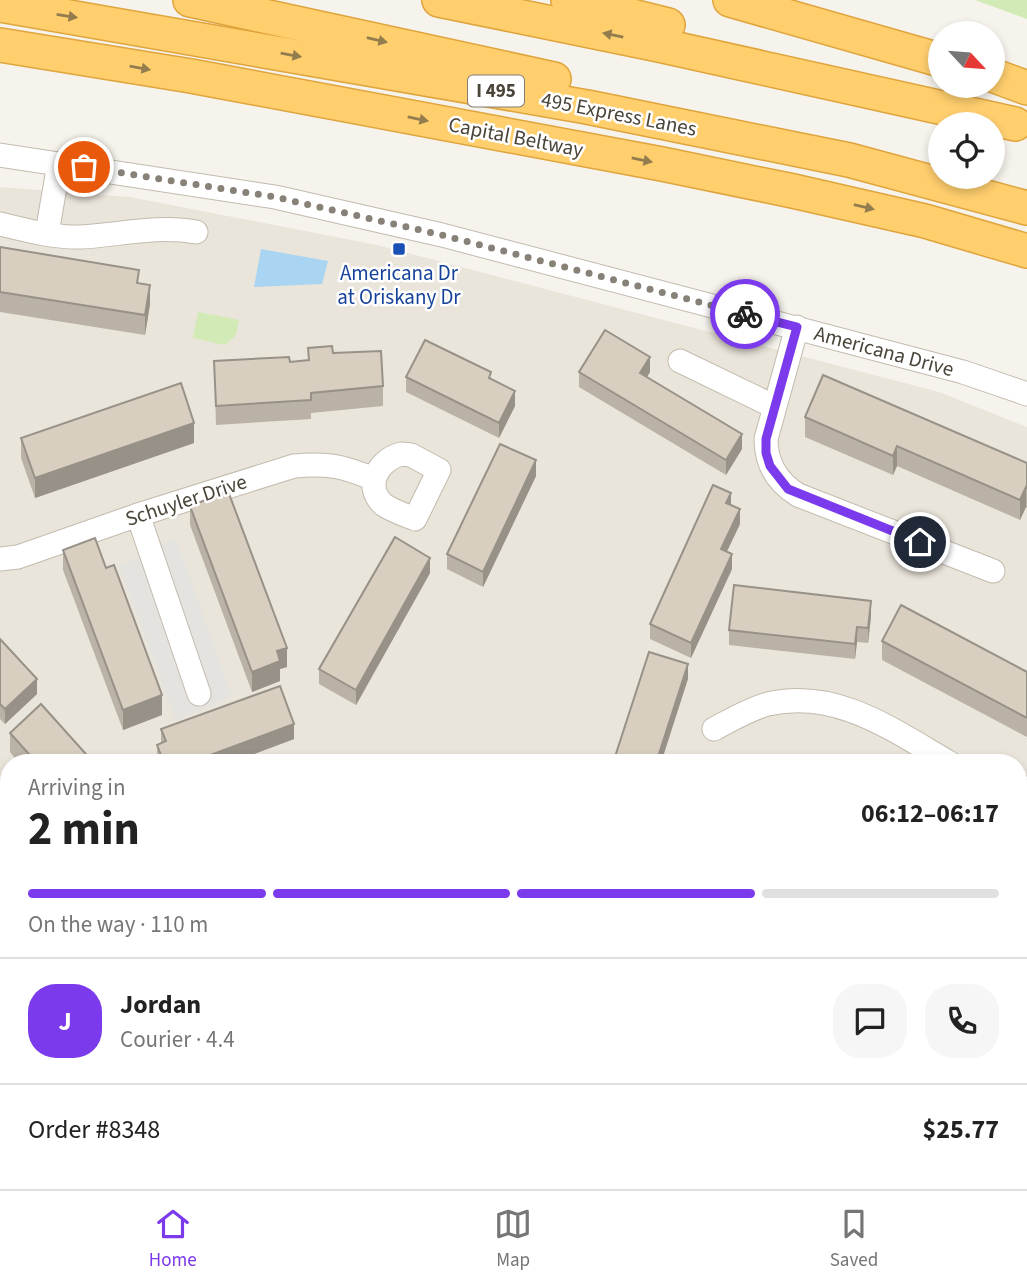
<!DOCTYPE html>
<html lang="en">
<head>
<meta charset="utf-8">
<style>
	:root { --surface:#fff; --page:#f6f6f6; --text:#222; --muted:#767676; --line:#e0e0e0; --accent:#7c3aed }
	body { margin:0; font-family:"Source Sans 3",sans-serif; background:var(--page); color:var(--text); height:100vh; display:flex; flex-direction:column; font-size:26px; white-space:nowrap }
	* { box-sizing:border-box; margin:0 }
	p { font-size:23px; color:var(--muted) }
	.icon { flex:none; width:38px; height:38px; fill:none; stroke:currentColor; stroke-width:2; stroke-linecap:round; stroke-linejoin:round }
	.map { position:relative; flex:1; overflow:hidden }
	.drawer { position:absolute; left:0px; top:754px; width:1027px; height:436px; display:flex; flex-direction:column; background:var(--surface); border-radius:28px 28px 0 0; box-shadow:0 4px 10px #0003 }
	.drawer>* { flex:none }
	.needle { width:46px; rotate:116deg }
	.fabs { position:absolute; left:928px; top:21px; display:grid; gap:14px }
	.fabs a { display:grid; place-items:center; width:77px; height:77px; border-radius:50%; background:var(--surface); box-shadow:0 4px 10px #0003; font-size:35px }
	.pin { position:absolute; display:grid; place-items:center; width:60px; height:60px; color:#fff; margin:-30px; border:4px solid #fff; border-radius:50%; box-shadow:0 2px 7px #0007 }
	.courier { position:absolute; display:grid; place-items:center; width:70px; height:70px; margin:-35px; border:5px solid #7c3aed; border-radius:50%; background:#fff; color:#222; box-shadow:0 2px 9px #0007 }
	.head em { font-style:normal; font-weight:700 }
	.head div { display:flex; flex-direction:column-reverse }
	.head { display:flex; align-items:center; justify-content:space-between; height:119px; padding:0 28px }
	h1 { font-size:46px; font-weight:700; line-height:52px }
	.bar { display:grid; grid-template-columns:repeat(4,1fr); gap:10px 7px; align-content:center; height:84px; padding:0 28px }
	.bar i { height:9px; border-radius:5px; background:var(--line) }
	.bar .current { background:var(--accent) }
	.bar p { grid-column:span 4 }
	.line { display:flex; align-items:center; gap:18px; padding:0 28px; border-top:2px solid var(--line) }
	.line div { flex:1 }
	.round { display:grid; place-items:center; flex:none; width:74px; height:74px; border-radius:28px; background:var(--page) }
	.dock { display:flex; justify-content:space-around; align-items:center; height:98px; border-top:2px solid var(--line); background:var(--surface); font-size:19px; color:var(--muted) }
	.dock a { display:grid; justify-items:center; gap:4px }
	.dock .current { color:var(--accent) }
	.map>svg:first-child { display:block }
</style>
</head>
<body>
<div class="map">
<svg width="1027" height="1189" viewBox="0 0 1027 1189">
	<rect width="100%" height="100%" fill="#f6f3ec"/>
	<path fill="#eae5da" d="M0,187l130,10 247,48 562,147 88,35v762h-901l-5,-8h897v-418h-1009v264l-9,-11z"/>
	<g fill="#d2eab5">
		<path d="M975,0h52v19z"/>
		<path d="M198,312l41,8 -3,15 -11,10 -32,-7z"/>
	</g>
	<g fill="#e5e3e0">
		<path d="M176,538l56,158 -56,25 -57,-155z"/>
		<path d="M180,1181h62l3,8h-62z"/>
		<path d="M555,1181h89l7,8h-90z"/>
		<path d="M746,1181h131l-13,8h-117z"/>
	</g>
	<path fill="#a9d4f2" d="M261,249l67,12 -6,23 -68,3z"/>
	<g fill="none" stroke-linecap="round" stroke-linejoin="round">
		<g stroke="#c2bbae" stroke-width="25">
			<g id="minor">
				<path d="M0,155l275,42 167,38 521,137 64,22"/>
				<path d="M0,224c25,6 55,14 81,13 38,-2 76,-12 115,-5"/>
				<path d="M47,233l12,-69"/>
				<path d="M797,327l-31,112c0,24 11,43 32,56l195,76"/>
				<path d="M680,361l93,45"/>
				<path d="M401,454l10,1 28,15 -24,49c-10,-4 -22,-8 -31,-14 -21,-18 -6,-45 17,-51z"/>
				<path d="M138,515l61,179"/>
				<path d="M0,559l18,-2 120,-42 156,-49c35,-3 48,0 80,13"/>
				<path d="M714,729c17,-9 35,-20 54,-25 69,-16 126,27 182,59"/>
				<path d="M1018,788h9"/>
				<path d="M0,813l9,11"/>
				<path d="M1018,851l9,-2"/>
				<path d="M0,957l9,-18"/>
				<path d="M0,974l9,4"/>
				<path d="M0,1075l9,12"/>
				<path d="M0,1154l9,-3"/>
				<path d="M79,1181l6,8"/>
			</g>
		</g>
		<g stroke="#e0a43c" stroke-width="36">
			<g id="highway">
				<path d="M190,0l364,79"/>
				<path d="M439,0l220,45 356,79"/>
				<path d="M568,0l100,25"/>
				<path d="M730,0l210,60"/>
				<path d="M0,5l587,102 262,53 178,48"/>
				<path d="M0,45l191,31 471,88 131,27 132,30 102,30"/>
				<path d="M992,75l35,13"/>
			</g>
		</g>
		<use href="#minor" stroke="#fff" stroke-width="23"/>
		<use href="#highway" stroke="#ffcf6e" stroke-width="33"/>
	</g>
	<g fill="#bab2a6">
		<path d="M0,247l139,36 11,21 -5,31 -145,-23z"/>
		<path d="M308,348l25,5 50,33v20l-72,7v6l-95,6 -2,-64 76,1 18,-2z"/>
		<path d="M579,372h71l-3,5 95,72 -16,26 -147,-88z"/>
		<path d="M406,377l85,2 24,27 -16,32 -93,-46z"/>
		<path d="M805,417l222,46v45l-1,-1 -6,13 -123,-54 -4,9 -88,-38z"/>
		<path d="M21,438l173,5 -159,55 -14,-40z"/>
		<path d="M536,476l-53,111 -36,-18v-15z"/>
		<path d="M190,506l97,161 -7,2v12l-28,11 -62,-167z"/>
		<path d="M740,524l-13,27 5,18 -41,89 -41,-19v-15z"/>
		<path d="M63,550l99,165 -39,15 -60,-160z"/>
		<path d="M430,573l-74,132 -37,-21v-15z"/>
		<path d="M871,616l-3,27 -11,-1 -2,17 -126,-14v-15z"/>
		<path d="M0,639l37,55 -32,30 -5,-5z"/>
		<path d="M882,641l145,31v65l-145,-77z"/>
		<path d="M161,729l133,10 -64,24h-72l-1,-3v-15l4,-2z"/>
		<path d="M10,733l84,30h-75l-9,-11z"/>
		<path d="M1018,904l9,6v74l-9,-6z"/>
		<path d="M1027,1107v56l-6,-1v-15z"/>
		<path d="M309,1181h55l-7,8h-40z"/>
		<path d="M911,1181h58l3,8h-60z"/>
	</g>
	<g fill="#979187">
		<path d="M150,285v19l-5,31v-20z"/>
		<path d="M650,357v15l-10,16v-15z"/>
		<path d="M515,391v15l-16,32v-15z"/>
		<path d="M194,423v20l-159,55v-20z"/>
		<path d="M742,434v15l-16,26v-15z"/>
		<path d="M897,446v20l-4,9v-19z"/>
		<path d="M536,460v16l-53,111v-15z"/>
		<path d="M1026,487v20l-6,13v-20z"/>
		<path d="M731,493v15l-5,-5z"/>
		<path d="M740,509v15l-19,40v-15z"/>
		<path d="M732,554v15l-41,89v-15z"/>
		<path d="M430,558v15l-74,132v-15z"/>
		<path d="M871,601v15l-3,27v-15z"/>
		<path d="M857,627v15l-2,17v-15z"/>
		<path d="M287,648v19l-7,2v12l-28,11v-20l25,-21z"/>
		<path d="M688,664v15l-27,84h-5z"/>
		<path d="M37,679v15l-32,30v-15z"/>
		<path d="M162,695v20l-39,15v-20z"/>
		<path d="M294,724v15l-64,24h-41z"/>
		<path d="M350,1181h14l-7,8h-14z"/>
		<path d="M510,1181h15l-7,8h-15z"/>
	</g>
	<g fill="#d8cfc1" stroke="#979187" stroke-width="2">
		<path d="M0,247l139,23 -2,13 13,2 -5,30 -145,-23z"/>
		<path d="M605,330l45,27 -10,16 102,61 -16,26 -147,-88z"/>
		<path d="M425,340l66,32 -2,6 26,13 -16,32 -93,-46z"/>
		<path d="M332,346l1,7 48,-2 2,35 -72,7v7l-95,6 -2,-45 75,-4 1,5 19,-2 -1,-12z"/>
		<path d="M823,375l204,88v25l-1,-1 -6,13 -123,-54 -4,10 -88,-39z"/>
		<path d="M181,383l13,40 -159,55 -14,-40z"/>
		<path d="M500,444l36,16 -53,112 -36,-18z"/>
		<path d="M713,485l18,8 -5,10 14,6 -19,40 11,5 -41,89 -41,-19z"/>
		<path d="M228,491l59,157 -10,3 3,10 -28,11 -62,-166z"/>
		<path d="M395,537l35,21 -74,132 -37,-21z"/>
		<path d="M95,538l11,30 8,-3 48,130 -39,15 -60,-160z"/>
		<path d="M734,585l137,16 -3,27 -11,-1 -2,17 -126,-14z"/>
		<path d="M901,605l126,67v46l-145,-77z"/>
		<path d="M0,639l37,40 -32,30 -5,-5z"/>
		<path d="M649,652l39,12 -32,99h-43z"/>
		<path d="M280,686l14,38 -105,39h-25l-7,-18 9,-4 -5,-12z"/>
		<path d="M41,704l53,59h-57l-27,-30z"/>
		<path d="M1018,904l9,6v59l-9,-6z"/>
		<path d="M1027,1107v41l-6,-1z"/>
		<path d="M325,1181h25l-7,8h-10z"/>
		<path d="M440,1181h70l-7,8h-70z"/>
		<path d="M915,1181h54l3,8h-53z"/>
	</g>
	<defs><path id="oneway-solid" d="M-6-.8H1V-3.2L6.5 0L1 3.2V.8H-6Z" transform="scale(1.75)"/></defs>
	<g fill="#937c4e">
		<use href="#oneway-solid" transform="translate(67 16) rotate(9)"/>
		<use href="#oneway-solid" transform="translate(613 35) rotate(-168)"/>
		<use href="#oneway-solid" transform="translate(377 40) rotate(13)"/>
		<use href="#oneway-solid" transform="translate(291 55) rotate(10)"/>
		<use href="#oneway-solid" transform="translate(140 68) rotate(10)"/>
		<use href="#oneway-solid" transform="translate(418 119) rotate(11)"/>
		<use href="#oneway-solid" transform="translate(642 160) rotate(11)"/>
		<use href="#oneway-solid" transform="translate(864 207) rotate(13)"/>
	</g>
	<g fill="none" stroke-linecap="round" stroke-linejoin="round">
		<path stroke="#878178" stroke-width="7" stroke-dasharray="0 12.6" d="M84,167l191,30 167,38 303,79"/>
		<path stroke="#7c3aed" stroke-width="9" d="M745,314l52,13 -31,112v14l4,13 18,23 132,53"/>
	</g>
	<rect fill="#1a4fb4" stroke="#fff" stroke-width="2.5" x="392" y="242" width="14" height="14" rx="3.5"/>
	<g text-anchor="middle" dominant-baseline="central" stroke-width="5" stroke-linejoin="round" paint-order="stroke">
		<rect fill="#fff" stroke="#817c74" stroke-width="2" x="468" y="75.5" width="56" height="31" rx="5"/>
		<g font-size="19" font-weight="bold" fill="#4b4439">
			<text x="496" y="91">I 495</text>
		</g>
		<g font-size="21" fill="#4b4439" stroke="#fff">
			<text transform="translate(619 114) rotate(11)">495 Express Lanes</text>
			<text transform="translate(516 137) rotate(11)">Capital Beltway</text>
			<text transform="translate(884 351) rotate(15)">Americana Drive</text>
			<text transform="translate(186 500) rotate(-18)">Schuyler Drive</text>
		</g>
		<g font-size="21" fill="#164399" stroke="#fff">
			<text x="399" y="273">Americana Dr<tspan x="399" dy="24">at Oriskany Dr</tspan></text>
		</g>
	</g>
</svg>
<div class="fabs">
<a><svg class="needle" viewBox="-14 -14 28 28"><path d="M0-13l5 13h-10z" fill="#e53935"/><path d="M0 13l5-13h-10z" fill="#767676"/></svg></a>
<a><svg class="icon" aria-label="locate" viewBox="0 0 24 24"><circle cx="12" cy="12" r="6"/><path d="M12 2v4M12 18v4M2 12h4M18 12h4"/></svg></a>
</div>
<div class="pin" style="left:84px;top:167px;background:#ea580c"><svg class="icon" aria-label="bag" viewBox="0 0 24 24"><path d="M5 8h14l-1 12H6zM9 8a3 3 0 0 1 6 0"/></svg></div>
<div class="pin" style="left:920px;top:542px;background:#1f2937"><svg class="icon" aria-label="home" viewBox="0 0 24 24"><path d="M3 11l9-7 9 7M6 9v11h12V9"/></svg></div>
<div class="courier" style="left:745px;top:314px"><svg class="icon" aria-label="bike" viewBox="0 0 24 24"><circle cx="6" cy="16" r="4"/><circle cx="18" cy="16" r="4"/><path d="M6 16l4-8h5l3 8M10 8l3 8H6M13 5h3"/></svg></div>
<section class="drawer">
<div class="head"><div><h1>2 min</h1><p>Arriving in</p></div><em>06:12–06:17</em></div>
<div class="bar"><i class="current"></i><i class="current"></i><i class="current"></i><i></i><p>On the way · 110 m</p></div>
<div class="line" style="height:126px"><b class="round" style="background:var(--accent);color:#fff">J</b><div><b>Jordan</b><p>Courier · 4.4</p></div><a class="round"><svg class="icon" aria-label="chat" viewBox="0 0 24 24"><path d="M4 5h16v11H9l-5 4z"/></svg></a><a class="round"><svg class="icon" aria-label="phone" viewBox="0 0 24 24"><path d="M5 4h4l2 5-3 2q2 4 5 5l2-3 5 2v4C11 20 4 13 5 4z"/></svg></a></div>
<div class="line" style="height:91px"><div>Order #8348</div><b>$25.77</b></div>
</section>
</div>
<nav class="dock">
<a class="current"><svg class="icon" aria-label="home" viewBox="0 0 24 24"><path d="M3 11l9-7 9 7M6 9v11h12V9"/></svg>Home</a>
<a><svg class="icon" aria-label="map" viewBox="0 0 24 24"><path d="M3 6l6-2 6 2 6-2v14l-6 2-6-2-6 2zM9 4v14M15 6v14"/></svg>Map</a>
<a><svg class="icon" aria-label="saved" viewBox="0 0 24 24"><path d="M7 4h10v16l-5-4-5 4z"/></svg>Saved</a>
</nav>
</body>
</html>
